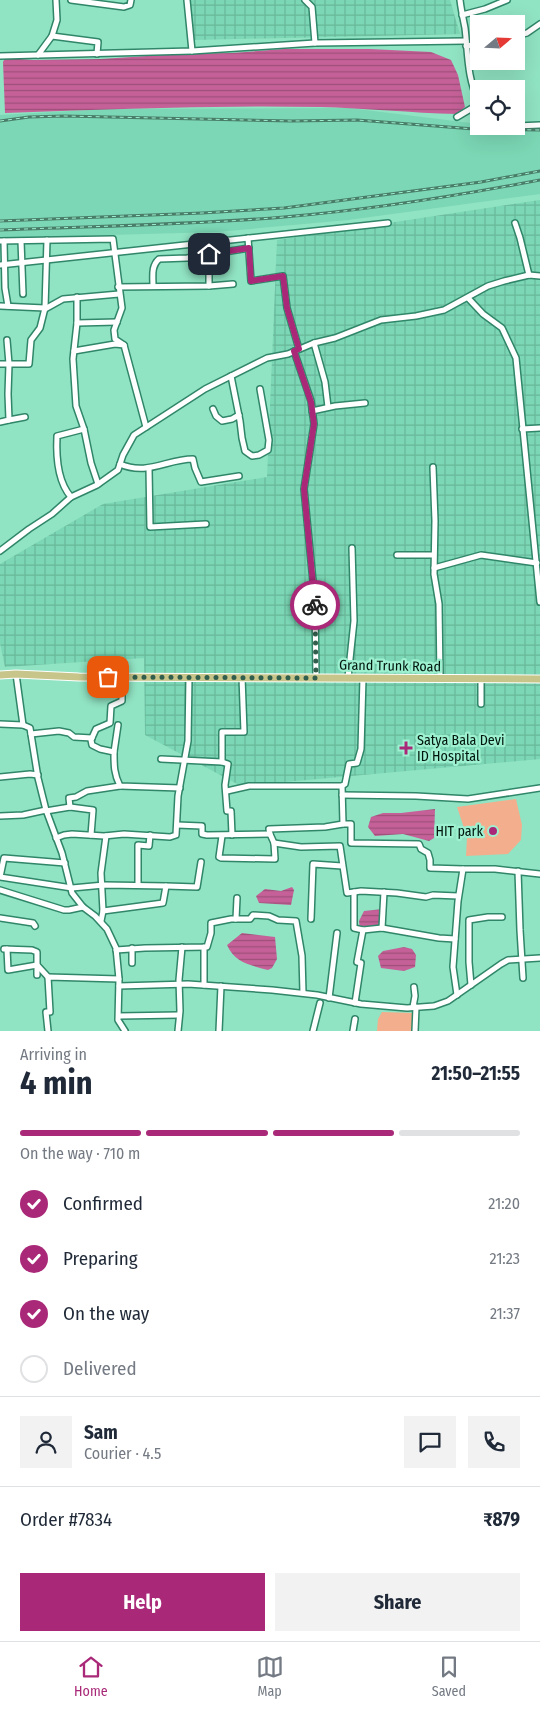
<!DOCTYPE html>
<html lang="en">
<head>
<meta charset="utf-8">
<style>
	:root { --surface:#fff; --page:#f2f2f3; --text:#1f2937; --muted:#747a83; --line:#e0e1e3; --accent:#a92978 }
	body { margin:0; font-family:"Fira Sans Condensed",sans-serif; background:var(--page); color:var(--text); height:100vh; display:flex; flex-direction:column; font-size:19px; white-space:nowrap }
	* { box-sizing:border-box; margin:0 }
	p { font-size:16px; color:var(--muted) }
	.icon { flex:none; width:28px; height:28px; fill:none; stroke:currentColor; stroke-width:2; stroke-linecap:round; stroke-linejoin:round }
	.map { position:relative; height:1031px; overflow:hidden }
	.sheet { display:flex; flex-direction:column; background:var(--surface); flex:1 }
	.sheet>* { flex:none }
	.needle { width:32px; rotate:71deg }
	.buttons { position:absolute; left:470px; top:15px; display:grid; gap:10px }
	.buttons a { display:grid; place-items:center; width:55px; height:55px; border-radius:0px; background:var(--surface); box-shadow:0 5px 20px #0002; font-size:25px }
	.pin { position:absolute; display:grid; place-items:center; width:42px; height:42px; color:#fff; margin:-21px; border-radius:10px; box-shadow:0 2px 8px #0006 }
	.courier { position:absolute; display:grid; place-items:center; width:50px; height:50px; margin:-25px; border:4px solid #a92978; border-radius:50%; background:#fff; color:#222; box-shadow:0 1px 6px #0007 }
	.overview em { font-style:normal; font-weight:700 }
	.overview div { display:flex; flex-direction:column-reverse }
	.overview { display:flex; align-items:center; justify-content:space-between; height:85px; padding:0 20px }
	h1 { font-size:32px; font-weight:700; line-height:38px }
	.bar { display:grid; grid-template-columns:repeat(4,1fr); gap:8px 5px; align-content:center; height:60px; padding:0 20px }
	.bar i { height:6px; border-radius:4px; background:var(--line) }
	.bar .active { background:var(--accent) }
	.bar p { grid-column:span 4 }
	.line { display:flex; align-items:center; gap:12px; padding:0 20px; border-top:1px solid var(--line) }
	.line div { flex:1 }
	.round { display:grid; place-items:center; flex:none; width:52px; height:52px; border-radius:0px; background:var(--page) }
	ol { padding:0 20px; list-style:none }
	li { display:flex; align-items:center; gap:15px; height:55px }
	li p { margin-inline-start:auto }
	li .icon { padding:5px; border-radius:50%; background:var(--accent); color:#fff; stroke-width:4 }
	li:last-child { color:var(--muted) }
	li i { width:28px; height:28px; border:2px solid var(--line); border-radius:50% }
	.button { display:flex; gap:10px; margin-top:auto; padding:10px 20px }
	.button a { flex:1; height:58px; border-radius:0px; background:var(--accent); color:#fff; font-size:20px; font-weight:700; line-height:58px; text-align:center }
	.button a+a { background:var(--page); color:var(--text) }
	.menu { display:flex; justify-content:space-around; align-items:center; height:70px; border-top:1px solid var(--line); background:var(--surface); font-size:14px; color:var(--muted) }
	.menu a { display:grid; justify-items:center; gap:2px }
	.menu .active { color:var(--accent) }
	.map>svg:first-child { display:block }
</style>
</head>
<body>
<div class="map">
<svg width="540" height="1031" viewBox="0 0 540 1031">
	<defs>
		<pattern id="industrial-grid" width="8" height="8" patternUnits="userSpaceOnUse" patternTransform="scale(1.25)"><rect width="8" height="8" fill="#7bd7b5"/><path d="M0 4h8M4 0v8" fill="none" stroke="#69b89a"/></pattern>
		<pattern id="water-rules" width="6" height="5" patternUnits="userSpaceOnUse" patternTransform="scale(1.25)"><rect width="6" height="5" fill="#c56198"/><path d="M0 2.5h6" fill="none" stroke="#9e4f7a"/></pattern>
	</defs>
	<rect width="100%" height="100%" fill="#90e3c3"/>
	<path fill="#7bd7b5" d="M349,108l130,16v2h37v-3l24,-1v72l-192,26 -131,12 -217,6v-123l108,-6z"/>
	<g fill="url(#industrial-grid)">
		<path d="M188,0h262l10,34 -266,6z"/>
		<path d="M540,200v559l-299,27 -96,-51 -1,-77 -139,9 -5,-24v-79l103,-60 164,-27 10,-237z"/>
	</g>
	<g fill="#f3af8d">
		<path d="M516,799l6,26 -1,15 -13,14 -42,2 1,-19 -10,-30z"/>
		<path d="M382,1012l32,1 -1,18h-36l1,-12z"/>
	</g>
	<g fill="url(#water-rules)">
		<path d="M284,49h86l61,3 20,8 7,15 7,32 -8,7c-46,-1 -92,-6 -137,-7 -105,-2 -210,2 -315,6l-2,-51 2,-4 28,2 68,-1 76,-5 55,-1z"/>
		<path d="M435,809l-1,29 -5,3 -26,-7 -28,2 -7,-9 3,-10 12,-4h18z"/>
		<path d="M292,887l2,3 -3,15 -32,-2 -3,-7 9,-7 16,2z"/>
		<path d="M383,909l-3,21h-20l-1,-9 5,-10z"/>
		<path d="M242,933l33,4 2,22 -5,9 -4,2c-18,-5 -33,-7 -41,-25z"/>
		<path d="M404,947l8,2 4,6 -1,12 -11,4 -23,-3 -3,-12 5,-5z"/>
	</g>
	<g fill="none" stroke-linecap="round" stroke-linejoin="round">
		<g stroke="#308669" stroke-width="8">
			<g id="minor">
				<path d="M71,0l53,7 6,-2 1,-5"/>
				<path d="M187,0l5,51"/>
				<path d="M305,0l7,7 3,36"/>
				<path d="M460,0c1,9 3,18 5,28 3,25 2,51 14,74"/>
				<path d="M462,15l23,-6 22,-9"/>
				<path d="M52,36l5,-16 -1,-20"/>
				<path d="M516,36l11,-3 13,-9"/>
				<path d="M466,46l13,-2"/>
				<path d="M38,55l14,-19 46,6 -1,12"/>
				<path d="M0,56l192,-5 123,-8 151,-2"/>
				<path d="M457,117l22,-13"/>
				<path d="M516,126l24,-1"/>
				<path d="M515,223l5,15 9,37"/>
				<path d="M248,238l3,43 32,-5 4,32 12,41"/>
				<path d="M0,241l113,-2 9,69 -8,22 1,9 9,6"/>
				<path d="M4,241l1,47 3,18"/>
				<path d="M21,241l2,53"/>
				<path d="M0,265l388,-42"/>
				<path d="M153,286c0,-10 -2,-20 6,-27l28,-1 62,-10"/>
				<path d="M209,286v-32"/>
				<path d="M118,287l91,-1 24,-2"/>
				<path d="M77,297v26l-4,36 3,47 8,23 7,34 7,21"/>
				<path d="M468,298l15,16 19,14 14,30 24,244"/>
				<path d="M0,306l45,2"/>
				<path d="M45,309l18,-10 56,-5"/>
				<path d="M77,323l40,-1"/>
				<path d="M7,340l2,24h20l2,-24 9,-12 5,-20 2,-68"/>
				<path d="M314,343l11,39 3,25"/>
				<path d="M74,351l41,-7 9,1 22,82"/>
				<path d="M294,351l17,50 3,23 -10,65 11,113 1,76"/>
				<path d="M0,364h9l-1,30 1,26 -9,2"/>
				<path d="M231,376l9,45 2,17 3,13 7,5 7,-1 9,-5 1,-10 -9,-51"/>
				<path d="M213,409l3,7 6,5 10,-2 7,-4"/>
				<path d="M312,411l23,-5 30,-3"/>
				<path d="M9,420l16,-3"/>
				<path d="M522,429l18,-1"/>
				<path d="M120,464c27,12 47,-5 73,-5l2,9 6,14 38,-6"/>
				<path d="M433,467l2,54 -1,53 5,30 1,75"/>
				<path d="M149,468l1,59 56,-3"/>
				<path d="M71,497c-14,-16 -15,-41 -14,-61l27,-7"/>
				<path d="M0,551l29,-22 23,-15 19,-17 26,-12 21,-15 5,-15 11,-20 71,-46 62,-31 21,-4 26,-11 21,-5 46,-18 35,-4 28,-6 44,-24 16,-5 25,-6 11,1"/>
				<path d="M397,555h36"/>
				<path d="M434,568l47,-13 56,8"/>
				<path d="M16,674l7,51"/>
				<path d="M122,677v24l-11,5 -1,17 -14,6 -5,11 1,5 8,4 14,3c0,14 0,22 6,34l60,2"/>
				<path d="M348,678l6,-57 -2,-73"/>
				<path d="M363,678l-2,71 -4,14 -8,1 -4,20 -3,2 1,38h8v19l68,1 2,5 7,4 2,7v8l33,1"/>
				<path d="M481,704v-25"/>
				<path d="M0,724l23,1 7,3 8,50 8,32 16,43 10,40 11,14 12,9 12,13 9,19 3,31 -1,41 7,11"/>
				<path d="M31,734l28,-3 10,2 5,4 18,1"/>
				<path d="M114,752l4,-27"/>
				<path d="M161,759l61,3 6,2 -3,21 2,26h4l1,24"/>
				<path d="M222,762v-30h22l-2,-55"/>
				<path d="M0,777l30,-3 8,1"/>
				<path d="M227,791l22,-5h93"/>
				<path d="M342,795l74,1 52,3 72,-11"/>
				<path d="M70,807l-1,-9 7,-1 11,-6 33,-5"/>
				<path d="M46,811l24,-4 23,3 -2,25"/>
				<path d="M0,816l23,-1 23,-5"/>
				<path d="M177,825l25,1v8l5,1 63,-1"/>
				<path d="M222,836l-3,21 2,1 54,1 -1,-16 -4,-9 -1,-5 56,-2 18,-3"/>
				<path d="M56,838l8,-3 8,-1 32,2 20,-2 46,3 6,-2 2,-39 10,-55 1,-64"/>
				<path d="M274,843l27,4 39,-1 7,47 14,-2 36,2 29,4 7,-2 25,1"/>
				<path d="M65,863l-61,-5 -4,19 72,11 32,-3 62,1 -3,17 -60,8"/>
				<path d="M518,871l2,59 3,48"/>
				<path d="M138,885v-40l11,1 1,-11"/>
				<path d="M166,886l31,1 4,-25"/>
				<path d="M0,890l64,20h5l14,-3"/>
				<path d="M354,892v36l9,2 -6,32 4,1 -6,40"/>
				<path d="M0,918l33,5 2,3"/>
				<path d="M236,919l1,-21"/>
				<path d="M311,919l2,-55 29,2"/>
				<path d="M101,921l2,-10 -2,-38 5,-37"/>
				<path d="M382,928l2,-36"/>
				<path d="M363,930l19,-2 57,10 16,1"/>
				<path d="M4,949l28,1 5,2v23"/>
				<path d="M7,949l1,21 29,-5 11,12"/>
				<path d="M116,950l29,-2 62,-1 4,-14v-10l20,-4h19l3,-4 16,1 9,4 18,1 6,35 1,37"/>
				<path d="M132,963v-15"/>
				<path d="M204,985v-38"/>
				<path d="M471,985l-2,-23v-42l19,-3h14"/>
				<path d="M119,986l69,-2 84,6 45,5 44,9 46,4 27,-2 14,-5 53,-37 7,-4 32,-2"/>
				<path d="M457,995l-4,-28 5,-66 5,-32h32l45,5"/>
				<path d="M329,998l8,-65"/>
				<path d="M413,1007l2,-11 -1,-9"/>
				<path d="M119,1016l60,-1"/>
				<path d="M48,1031l-2,-19h4l-2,-35 71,2"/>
				<path d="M178,1031l2,-20 -1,-31 3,-33"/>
				<path d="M219,1031l2,-45"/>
				<path d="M313,1031l7,-28"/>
				<path d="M353,1031l2,-12"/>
				<path d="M415,1031l1,-24"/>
			</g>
		</g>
		<g stroke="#fff" stroke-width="9">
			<path id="major" d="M0,675l16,-1 63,3 461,2"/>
		</g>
		<use href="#minor" stroke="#fff" stroke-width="5"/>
		<use href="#major" stroke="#c7c589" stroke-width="7"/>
		<g stroke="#497d69" stroke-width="3">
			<g id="rail">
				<path d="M0,121l29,-4 35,-1 228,5 65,-1 117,9 66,1"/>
				<path d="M0,221l202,-8 82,-5 197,-26 59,-11"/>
				<path d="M0,230c95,-4 190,-5 284,-13 86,-7 172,-21 256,-37"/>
			</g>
		</g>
		<use href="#rail" stroke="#9df1d0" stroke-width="1" stroke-dasharray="4" stroke-linecap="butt"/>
	</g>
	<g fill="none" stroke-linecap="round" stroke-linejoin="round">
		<path stroke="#325e4d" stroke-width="5" stroke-dasharray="0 9" d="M108,677l208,1 -1,-73"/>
		<path stroke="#a92978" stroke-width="6" d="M209,254l40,-6 2,33 32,-5 4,32 12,41 -5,2 17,51 3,22 -10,65 11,116"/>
	</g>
	<g fill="#a92978" stroke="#9df1d0" stroke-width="2">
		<path d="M403.5 740.5h5v5h5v5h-5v5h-5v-5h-5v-5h5z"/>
		<circle cx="493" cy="831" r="5"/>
	</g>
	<g text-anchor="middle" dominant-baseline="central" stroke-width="4.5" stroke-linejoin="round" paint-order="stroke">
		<g font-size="14" fill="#00160e" stroke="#9df1d0">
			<text transform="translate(390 666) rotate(1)">Grand Trunk Road</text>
		</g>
		<g font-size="14" fill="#00160e" stroke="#9df1d0" text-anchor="start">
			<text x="417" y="740">Satya Bala Devi<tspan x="417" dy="16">ID Hospital</tspan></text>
			<text x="483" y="831" text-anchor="end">HIT park</text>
		</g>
	</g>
</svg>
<div class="buttons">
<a><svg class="needle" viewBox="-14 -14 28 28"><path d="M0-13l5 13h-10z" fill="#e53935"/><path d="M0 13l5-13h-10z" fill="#747a83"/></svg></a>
<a><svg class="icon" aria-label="locate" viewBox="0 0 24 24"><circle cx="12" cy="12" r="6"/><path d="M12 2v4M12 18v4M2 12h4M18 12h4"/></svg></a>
</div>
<div class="pin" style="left:108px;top:677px;background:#ea580c"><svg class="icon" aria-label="bag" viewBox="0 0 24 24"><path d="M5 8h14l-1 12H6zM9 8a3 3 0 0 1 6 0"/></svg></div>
<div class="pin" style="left:209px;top:254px;background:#1f2937"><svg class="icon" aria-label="home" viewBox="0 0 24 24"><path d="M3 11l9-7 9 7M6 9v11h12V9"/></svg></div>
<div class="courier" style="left:315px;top:605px"><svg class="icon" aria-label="bike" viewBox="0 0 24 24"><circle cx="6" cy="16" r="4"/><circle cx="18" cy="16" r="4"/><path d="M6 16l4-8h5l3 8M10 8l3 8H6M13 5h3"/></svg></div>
</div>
<section class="sheet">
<div class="overview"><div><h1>4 min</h1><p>Arriving in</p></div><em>21:50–21:55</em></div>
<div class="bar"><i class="active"></i><i class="active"></i><i class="active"></i><i></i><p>On the way · 710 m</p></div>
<ol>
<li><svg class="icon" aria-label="check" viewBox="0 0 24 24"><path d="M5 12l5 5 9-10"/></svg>Confirmed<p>21:20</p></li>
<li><svg class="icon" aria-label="check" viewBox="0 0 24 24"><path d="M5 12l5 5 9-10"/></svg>Preparing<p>21:23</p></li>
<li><svg class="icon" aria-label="check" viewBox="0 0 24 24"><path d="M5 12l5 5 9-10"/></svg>On the way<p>21:37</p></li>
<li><i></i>Delivered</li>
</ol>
<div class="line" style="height:90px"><a class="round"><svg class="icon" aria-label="person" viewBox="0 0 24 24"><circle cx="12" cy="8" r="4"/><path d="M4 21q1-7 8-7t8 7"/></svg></a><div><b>Sam</b><p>Courier · 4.5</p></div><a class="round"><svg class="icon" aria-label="chat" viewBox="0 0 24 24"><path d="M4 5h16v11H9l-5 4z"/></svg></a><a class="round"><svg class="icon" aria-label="phone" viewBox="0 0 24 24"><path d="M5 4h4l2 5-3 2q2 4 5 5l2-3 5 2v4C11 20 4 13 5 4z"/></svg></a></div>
<div class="line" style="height:65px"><div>Order #7834</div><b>₹879</b></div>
<div class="button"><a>Help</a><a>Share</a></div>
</section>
<nav class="menu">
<a class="active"><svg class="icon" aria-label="home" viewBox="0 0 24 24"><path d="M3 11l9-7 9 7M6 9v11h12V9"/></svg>Home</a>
<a><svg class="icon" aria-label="map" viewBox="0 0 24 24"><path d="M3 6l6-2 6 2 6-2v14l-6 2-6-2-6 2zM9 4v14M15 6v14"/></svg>Map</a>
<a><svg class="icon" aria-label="saved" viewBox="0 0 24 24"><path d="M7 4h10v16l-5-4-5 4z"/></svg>Saved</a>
</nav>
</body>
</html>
